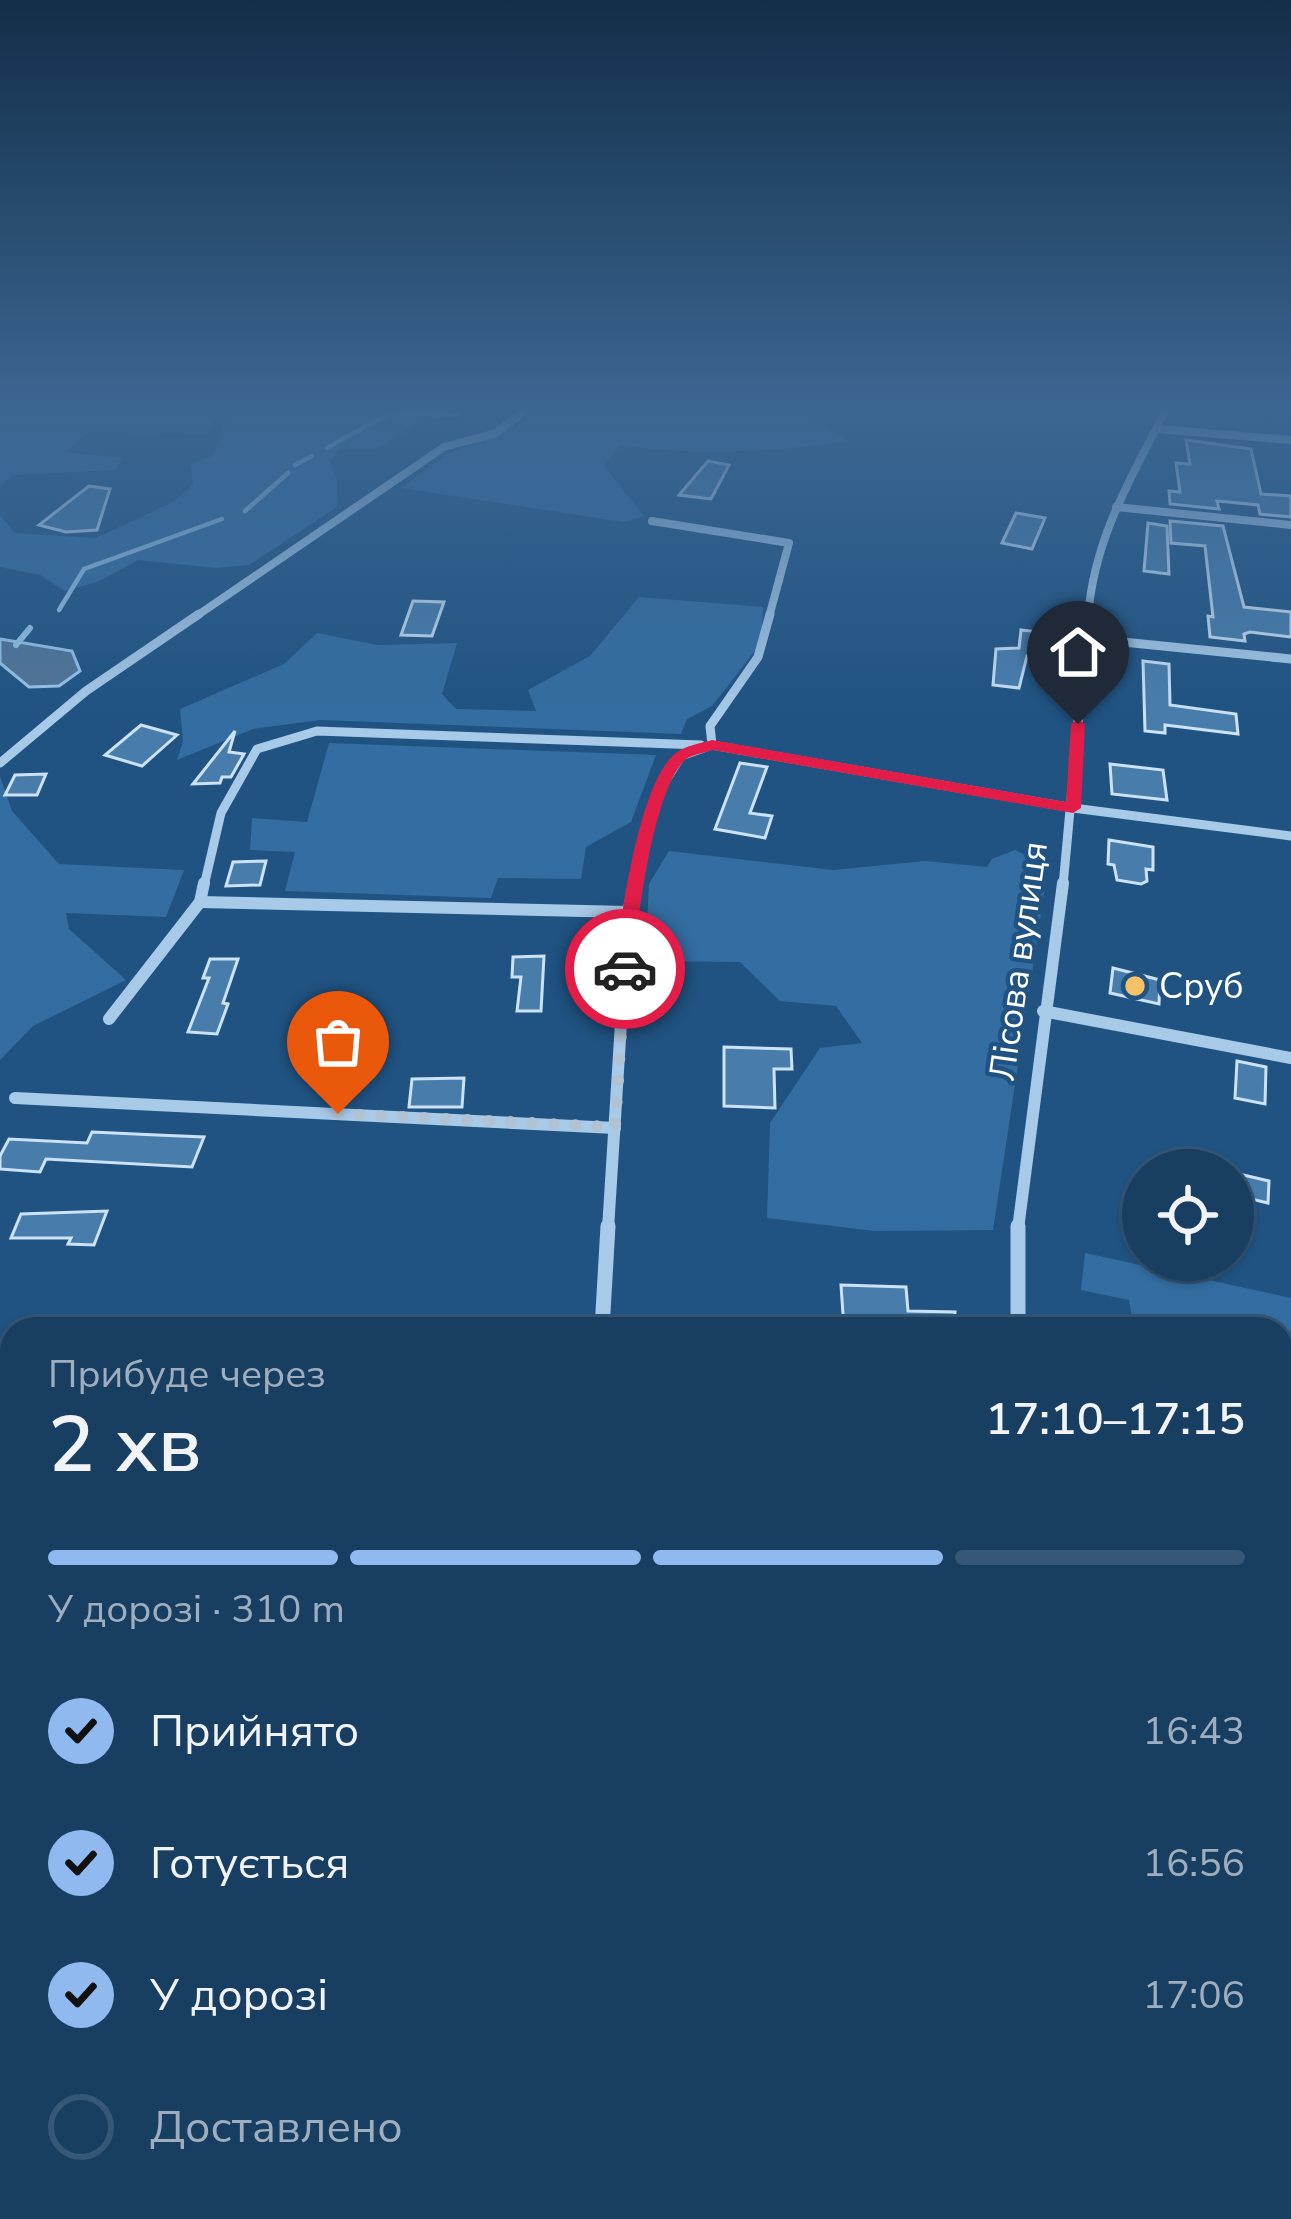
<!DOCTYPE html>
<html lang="uk">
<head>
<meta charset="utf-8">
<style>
	:root { --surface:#183e62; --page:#214568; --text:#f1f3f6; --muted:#9faebe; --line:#365777; --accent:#90b9f0 }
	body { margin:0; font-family:"Nunito Sans",sans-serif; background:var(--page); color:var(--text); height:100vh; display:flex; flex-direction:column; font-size:45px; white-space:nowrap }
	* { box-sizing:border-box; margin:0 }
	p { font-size:39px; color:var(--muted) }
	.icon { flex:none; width:66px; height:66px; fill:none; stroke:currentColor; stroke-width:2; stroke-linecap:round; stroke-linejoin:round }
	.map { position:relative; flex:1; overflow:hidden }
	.drawer { position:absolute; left:0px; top:1317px; width:1293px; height:903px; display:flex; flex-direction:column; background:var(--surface); border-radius:36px 36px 0 0; box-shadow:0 3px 9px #0004,0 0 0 3px var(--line) }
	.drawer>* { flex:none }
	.controls { position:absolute; left:1122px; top:1149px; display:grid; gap:24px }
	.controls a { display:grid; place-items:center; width:132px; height:132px; border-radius:50%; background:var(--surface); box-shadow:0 3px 9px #0004,0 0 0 3px var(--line); font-size:60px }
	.pin { position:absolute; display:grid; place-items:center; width:102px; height:102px; color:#fff; margin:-123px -51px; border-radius:50% 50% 50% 0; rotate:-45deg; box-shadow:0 0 12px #0007 }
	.pin .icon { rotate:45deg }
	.courier { position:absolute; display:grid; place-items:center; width:120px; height:120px; margin:-60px; border:9px solid #e11d48; border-radius:50%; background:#fff; color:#222; box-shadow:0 3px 15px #0007 }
	.overview em { font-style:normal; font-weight:600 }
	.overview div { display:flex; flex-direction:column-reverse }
	.overview { display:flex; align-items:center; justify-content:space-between; height:204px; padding:0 48px }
	h1 { font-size:78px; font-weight:600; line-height:90px }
	.bar { display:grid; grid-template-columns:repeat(4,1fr); gap:18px 12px; align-content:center; height:144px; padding:0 48px }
	.bar i { height:15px; border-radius:9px; background:var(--line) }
	.bar .selected { background:var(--accent) }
	.bar p { grid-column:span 4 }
	ol { padding:0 48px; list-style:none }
	li { display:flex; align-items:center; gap:36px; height:132px }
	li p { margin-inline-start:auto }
	li .icon { padding:12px; border-radius:50%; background:var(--accent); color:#111; stroke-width:4 }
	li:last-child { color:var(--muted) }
	li i { width:66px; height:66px; border:6px solid var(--line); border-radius:50% }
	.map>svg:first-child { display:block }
</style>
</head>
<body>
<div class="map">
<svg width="1291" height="2219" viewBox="0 0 1291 2219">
	<rect width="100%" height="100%" fill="#205382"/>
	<g fill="#346da1">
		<path d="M0,404h82v6l134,6 -10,18 -117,-3 -23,21 57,6 -8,12 -102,5 -13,11z"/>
		<path d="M217,404h192l26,7 -59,38h-36l-11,11 8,21v26l-88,58 -33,3 -78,-8 -38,21 -35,10 -25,-16 -40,-8v-52l15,18 81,5 77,-36 20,-17 -2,-21 22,-8 14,-41z"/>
		<path d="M543,404h196l21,5 27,-5 63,37c-74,11 -156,15 -230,4l-16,21 40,50 -20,6 -223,-34 45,-33 71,-29z"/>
		<path d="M639,597l124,10 -2,36 -49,63 -25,13 -6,15 -361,-14 -67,9 -76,31 6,-19 -3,-32 104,-45 33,-31 60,12 80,-2 -15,51 14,15 80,2 -8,-21 62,-34z"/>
		<path d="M329,743l327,12 -25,67 -45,25 -5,32 -83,-1 -7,20 -206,-7 10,-39 -45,-2 2,-32 55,4z"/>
		<path d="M0,776l12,35 47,53 125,6 -18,47 -100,-4 3,16 57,51 -93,46 -33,34z"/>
		<path d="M1015,850l33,17 -55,363 -119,1 -107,-13 3,-95 50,-75 42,-5 -26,-37 -56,-5 -40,-39 -95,-1 4,-77 20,-33 164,19 92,-9 62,6 5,-8z"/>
		<path d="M1085,1253l206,45v259l-10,-1v-227h-147l-5,-29 -48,-10z"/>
		<path d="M12,1825v150h-12v-149z"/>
		<path d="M570,2208h463l3,11h-467z"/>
	</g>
	<path fill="#517598" stroke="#9ac6ea" stroke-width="3" d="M0,639l72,12 8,20 -21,15 -30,1 -29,-24z"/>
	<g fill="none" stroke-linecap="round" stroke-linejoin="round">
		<g stroke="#9ac6ea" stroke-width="4.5">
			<path d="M327,448l63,-35 68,2"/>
			<path d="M295,465l17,-9"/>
			<path d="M245,511l43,-38"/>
			<path d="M59,610l25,-41 138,-50"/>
		</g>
		<path stroke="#9ac6ea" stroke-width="6" d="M16,645l14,-17"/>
	</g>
	<g fill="#487dab" stroke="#cbe2f7" stroke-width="3">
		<path d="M1186,440l65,9 10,45 30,2v21l-31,-3 -2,-9 -41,-4 2,8 -49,-5 -1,-13 11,1 -4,-29 14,1z"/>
		<path d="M708,461l21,4 -18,34 -32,-4z"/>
		<path d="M89,486l21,3 -13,41 -31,2 -27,-7z"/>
		<path d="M1016,513l29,5 -13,31 -30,-6z"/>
		<path d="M1170,521l53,5 21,81 47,5v25l-41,-5 -6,2 1,7 -35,-4 -2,-21 5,1 -8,-71 -34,-3z"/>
		<path d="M1148,523l19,3 2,48 -25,-3z"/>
		<path d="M413,601l31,1 -12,34 -31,-1z"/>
		<path d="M1021,630l20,2 -2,25 -12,-1 -8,32 -26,-3 3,-36 23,-1z"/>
		<path d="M1143,661l26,3 1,41 66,9 2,20 -73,-9v8l-20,-2z"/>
		<path d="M141,725l36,10 -35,31 -37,-11z"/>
		<path d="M235,731l-6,21 15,2 -13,23h-9l-2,6 -27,1z"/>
		<path d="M740,763l27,4 -17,46 22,3 -7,22 -50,-9z"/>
		<path d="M1110,764l53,6 4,30 -55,-6z"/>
		<path d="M46,774l-9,21h-32l10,-20z"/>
		<path d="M1109,840l44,7v23l-7,-1 1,12 -6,3 -24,-4 -3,-15 -6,-1z"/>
		<path d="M266,861l-6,24 -34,1 7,-24z"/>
		<path d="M544,956l-3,55h-24l4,-34h-9l1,-20z"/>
		<path d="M210,959h28l-15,44 5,1 -11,30 -29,-2 21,-54h-6z"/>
		<path d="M1113,968l47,12 -1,24 -49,-11z"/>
		<path d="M724,1047l67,2 1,20h-18l1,39 -51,-2z"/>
		<path d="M1237,1061l29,6 -1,37 -30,-6z"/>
		<path d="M464,1078l-2,29h-53l3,-28z"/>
		<path d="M92,1132l65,3 47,2 -12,30 -146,-8 -6,13 -40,-3v-13l9,-17 78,4z"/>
		<path d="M1239,1174l30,7 -1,22 -29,-7z"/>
		<path d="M107,1211l-13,34 -26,-1 3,-6h-60l10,-24z"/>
		<path d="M841,1285l65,2 2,24 47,1 -1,17h-110z"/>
	</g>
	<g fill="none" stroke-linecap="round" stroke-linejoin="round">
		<g stroke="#a7cae9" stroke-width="8">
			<path d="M1157,429l134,11"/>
			<path d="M1116,507l175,18"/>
			<path d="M652,521l137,22 -20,74"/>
			<path d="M195,617l249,-170 52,-14 37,-29"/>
			<path d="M1088,617c6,-80 45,-143 81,-213"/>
		</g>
		<g stroke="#a7cae9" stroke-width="9">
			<path d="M1083,638l208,21"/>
			<path d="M712,745l-2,-19 48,-69 12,-43"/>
			<path d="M0,763l86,-72 113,-77"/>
			<path d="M204,886l17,-73 36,-64 60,-18 384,14"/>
			<path d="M635,886l23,-93 23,-37 31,-11 361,63 218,28"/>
			<path d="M1063,886l25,-272"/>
		</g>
		<g stroke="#a7cae9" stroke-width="12">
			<path d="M200,902l428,10"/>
			<path d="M1043,1011l248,47"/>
			<path d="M109,1019l91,-117 4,-19"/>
			<path d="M15,1098l600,30"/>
			<path d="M608,1229l20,-317 7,-29"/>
			<path d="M1018,1229l45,-346"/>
		</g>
		<g stroke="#a7cae9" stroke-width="15">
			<path d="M1018,1226v103"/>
			<path d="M602,1329l6,-103"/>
			<path d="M0,1366l12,2"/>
		</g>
		<g stroke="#a7cae9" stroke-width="18">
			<path d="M0,2007h12"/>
			<path d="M546,2208v11"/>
			<path d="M1068,2208l4,11"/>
		</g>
	</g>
	<linearGradient id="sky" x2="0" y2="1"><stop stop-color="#122e48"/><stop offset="0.57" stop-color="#3c6692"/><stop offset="1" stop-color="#3c6692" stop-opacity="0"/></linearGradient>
	<rect width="1291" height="715" fill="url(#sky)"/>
	<path fill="#e11d48" d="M1078,719l7,5 -4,84 -8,5 -360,-63c-7,2 -21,5 -27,9 -33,29 -50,166 -52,210l-9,6 -9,-6c3,-46 23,-188 60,-216 8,-7 26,-10 36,-13l354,62 5,-78z"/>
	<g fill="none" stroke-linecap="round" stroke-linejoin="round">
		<path stroke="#b1c3d3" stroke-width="12" stroke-dasharray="0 21.6" d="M338,1114l277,13 10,-158"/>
	</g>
	<circle fill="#f6c167" stroke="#205382" stroke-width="4.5" cx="1135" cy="986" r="12"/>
	<g text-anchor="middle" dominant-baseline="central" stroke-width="9" stroke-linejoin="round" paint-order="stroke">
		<g font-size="36" fill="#fff" stroke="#205382">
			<text transform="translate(1019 961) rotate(-82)">Лісова вулиця</text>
		</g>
		<g font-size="36" fill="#fff" stroke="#205382" text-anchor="start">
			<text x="1159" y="986">Сруб</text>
		</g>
	</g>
</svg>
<div class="controls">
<a><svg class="icon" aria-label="locate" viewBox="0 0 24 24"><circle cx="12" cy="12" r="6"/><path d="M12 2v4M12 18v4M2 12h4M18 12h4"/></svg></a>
</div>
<div class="pin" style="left:338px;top:1114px;background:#ea580c"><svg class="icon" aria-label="bag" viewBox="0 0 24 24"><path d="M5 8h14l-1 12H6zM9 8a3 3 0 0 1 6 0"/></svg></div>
<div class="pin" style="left:1078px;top:724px;background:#1f2937"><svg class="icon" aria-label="home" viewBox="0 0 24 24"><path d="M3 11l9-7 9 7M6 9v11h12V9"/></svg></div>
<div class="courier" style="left:625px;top:969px"><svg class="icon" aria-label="car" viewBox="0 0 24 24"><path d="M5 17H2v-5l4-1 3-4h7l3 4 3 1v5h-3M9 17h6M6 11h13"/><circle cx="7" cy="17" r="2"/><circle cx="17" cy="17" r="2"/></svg></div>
<section class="drawer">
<div class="overview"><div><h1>2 хв</h1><p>Прибуде через</p></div><em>17:10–17:15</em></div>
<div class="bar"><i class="selected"></i><i class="selected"></i><i class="selected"></i><i></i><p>У дорозі · 310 m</p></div>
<ol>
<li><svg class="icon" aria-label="check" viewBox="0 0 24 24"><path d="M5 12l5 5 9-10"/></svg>Прийнято<p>16:43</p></li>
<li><svg class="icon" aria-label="check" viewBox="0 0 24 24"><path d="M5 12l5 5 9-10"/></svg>Готується<p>16:56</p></li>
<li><svg class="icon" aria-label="check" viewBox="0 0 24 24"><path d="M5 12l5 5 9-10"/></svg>У дорозі<p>17:06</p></li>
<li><i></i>Доставлено</li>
</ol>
</section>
</div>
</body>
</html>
